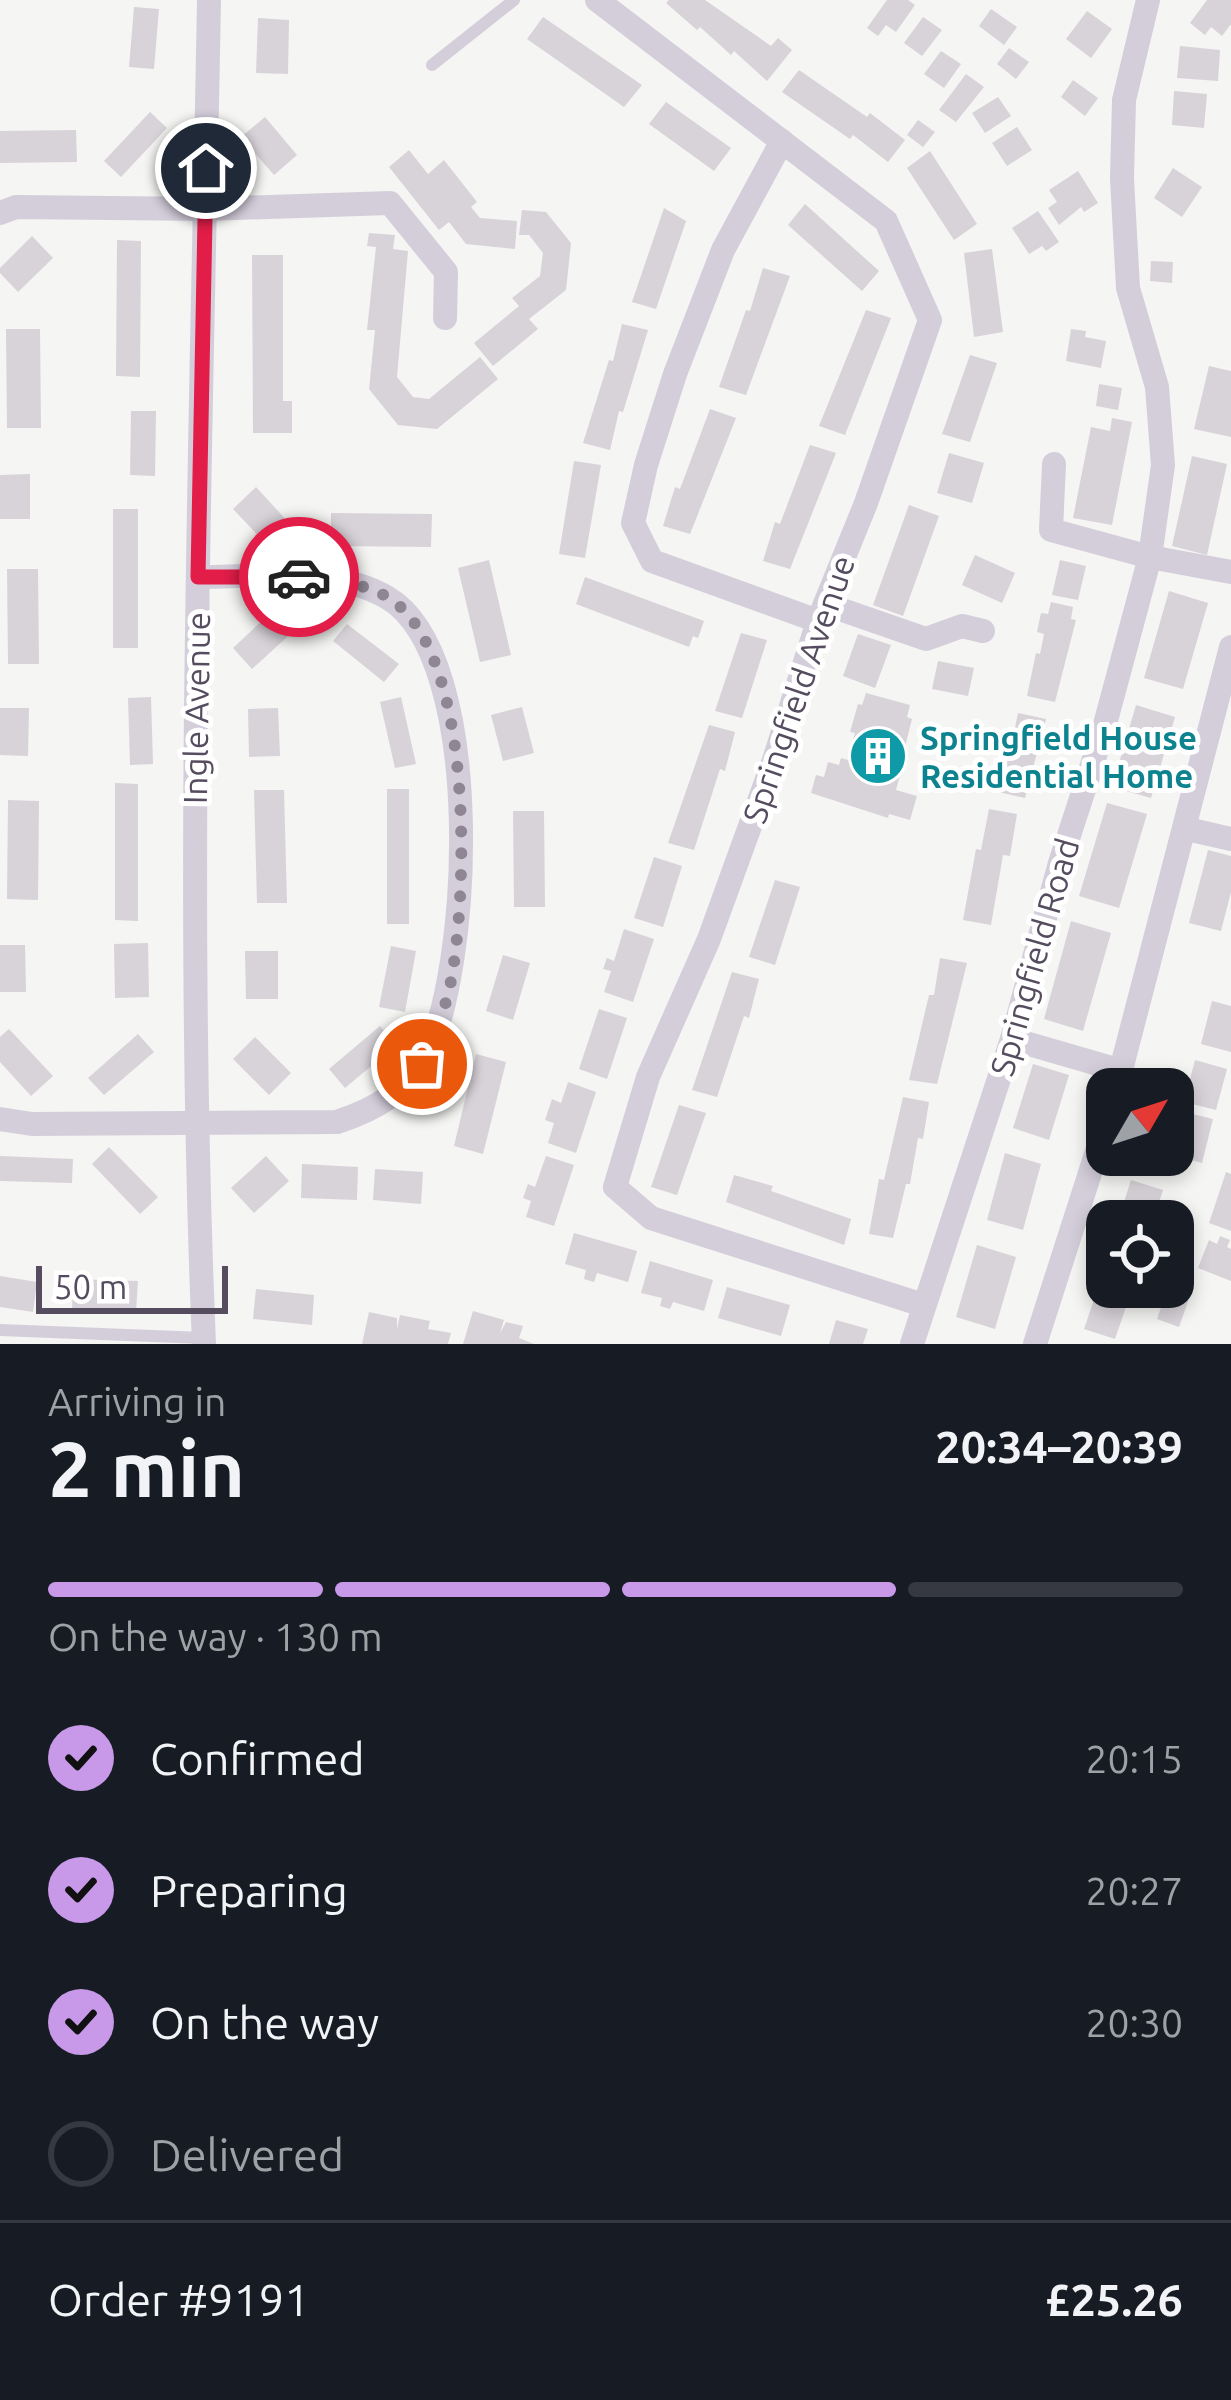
<!DOCTYPE html>
<html lang="en">
<head>
<meta charset="utf-8">
<style>
	:root { --surface:#171b24; --page:#242831; --text:#f1f3f6; --muted:#9ea1a6; --line:#363941; --accent:#c799e8 }
	body { margin:0; font-family:Ubuntu,sans-serif; background:var(--page); color:var(--text); height:100vh; display:flex; flex-direction:column; font-size:45px; white-space:nowrap }
	* { box-sizing:border-box; margin:0 }
	p { font-size:39px; color:var(--muted) }
	.icon { flex:none; width:66px; height:66px; fill:none; stroke:currentColor; stroke-width:2; stroke-linecap:round; stroke-linejoin:round }
	.map { position:relative; height:1344px; overflow:hidden }
	.drawer { display:flex; flex-direction:column; background:var(--surface); flex:1 }
	.drawer>* { flex:none }
	.needle { width:78px; rotate:51deg }
	.fabs { position:absolute; left:1086px; top:1068px; display:grid; gap:24px }
	.fabs a { display:grid; place-items:center; width:108px; height:108px; border-radius:24px; background:var(--surface); box-shadow:0 6px 18px #0003; font-size:60px }
	.scale { position:absolute; left:36px; bottom:30px; width:192px; box-sizing:border-box; padding-left:12px; border:6px solid #564c5f; border-top:0; font-size:33px; line-height:42px; white-space:nowrap; color:#564c5f; -webkit-text-stroke:9px #fff; paint-order:stroke }
	.pin { position:absolute; display:grid; place-items:center; width:102px; height:102px; color:#fff; margin:-51px; border:6px solid #fff; border-radius:50%; box-shadow:0 3px 12px #0007 }
	.courier { position:absolute; display:grid; place-items:center; width:120px; height:120px; margin:-60px; border:9px solid #e11d48; border-radius:50%; background:#fff; color:#222; box-shadow:0 3px 15px #0007 }
	.head em { font-style:normal; font-weight:600 }
	.head div { display:flex; flex-direction:column-reverse }
	.head { display:flex; align-items:center; justify-content:space-between; height:204px; padding:0 48px }
	h1 { font-size:78px; font-weight:600; line-height:90px }
	.bar { display:grid; grid-template-columns:repeat(4,1fr); gap:18px 12px; align-content:center; height:144px; padding:0 48px }
	.bar i { height:15px; border-radius:9px; background:var(--line) }
	.bar .current { background:var(--accent) }
	.bar p { grid-column:span 4 }
	.line { display:flex; align-items:center; gap:30px; padding:0 48px; border-top:3px solid var(--line) }
	.line div { flex:1 }
	ol { padding:0 48px; list-style:none }
	li { display:flex; align-items:center; gap:36px; height:132px }
	li p { margin-inline-start:auto }
	li .icon { padding:12px; border-radius:50%; background:var(--accent); color:#111; stroke-width:4 }
	li:last-child { color:var(--muted) }
	li i { width:66px; height:66px; border:6px solid var(--line); border-radius:50% }
	.map>svg:first-child { display:block }
</style>
</head>
<body>
<div class="map">
<svg width="1231" height="1344" viewBox="0 0 1231 1344">
	<rect width="100%" height="100%" fill="#f5f5f3"/>
	<g fill="#d8d3d9">
		<path d="M669,0h36l66,46 7,-8 14,12 -25,31 -33,-30 -3,4 -31,-28 -3,3 -31,-27z"/>
		<path d="M887,0h21l7,5 -19,27 -10,-7 -8,11 -11,-8z"/>
		<path d="M1207,0h24v24l-9,12 -11,-9 -6,8 -15,-12z"/>
		<path d="M134,7l25,2 -5,60 -25,-2z"/>
		<path d="M991,9l26,18 -13,18 -25,-19z"/>
		<path d="M1087,11l25,18 -21,29 -25,-19z"/>
		<path d="M543,17l99,68 -18,22 -97,-68z"/>
		<path d="M923,17l19,13 -20,26 -18,-13z"/>
		<path d="M258,18l31,2 -1,54 -32,-1z"/>
		<path d="M1180,46l40,4 -2,31 -41,-3z"/>
		<path d="M1009,48l20,14 -13,17 -19,-15z"/>
		<path d="M941,51l20,13 -17,24 -20,-14z"/>
		<path d="M799,70l68,47 3,-4 35,27 -17,22 -35,-27 -3,4 -68,-47z"/>
		<path d="M966,74l18,13 -28,35 -17,-12z"/>
		<path d="M1073,80l25,18 -13,18 -24,-19z"/>
		<path d="M1174,91l33,3 -3,34 -32,-3z"/>
		<path d="M998,97l13,19 -26,17 -13,-20z"/>
		<path d="M666,102l65,46 -17,23 -65,-47z"/>
		<path d="M150,112l17,16 -46,49 -17,-16z"/>
		<path d="M265,117l32,38 -23,20 -33,-38z"/>
		<path d="M918,120l17,12 -12,15 -16,-12z"/>
		<path d="M1017,127l15,23 -25,16 -15,-23z"/>
		<path d="M76,130l1,32 -77,1v-32z"/>
		<path d="M409,150l19,24 16,-14 33,42 -6,5 9,11 37,3 -2,28 -49,-5 -17,-22 -10,8 -50,-63z"/>
		<path d="M930,151l47,73 -23,16 -47,-72z"/>
		<path d="M1173,168l29,19 -20,30 -28,-19z"/>
		<path d="M1078,171l20,32 -14,9 -3,-5 -22,18 -11,-17 9,-6 -8,-12z"/>
		<path d="M805,204l74,67 -17,20 -74,-66z"/>
		<path d="M664,208l22,13 -30,88 -24,-7z"/>
		<path d="M522,210l24,2 25,31 -5,47 -37,29 9,10 -45,37 -19,-23 45,-37 -7,-8 28,-22 3,-23 -14,-18h-10z"/>
		<path d="M1038,211l21,31 -13,9 -4,-5 -13,8 -17,-26z"/>
		<path d="M369,233l26,2 -2,14 15,2 -11,126 16,20 16,2 51,-42 18,22 -61,50 -39,-4 -29,-36 6,-59h-8l9,-83 -9,-1z"/>
		<path d="M32,236l21,22 -35,34 -18,-19v-5z"/>
		<path d="M117,240l24,1 -1,136 -24,-1z"/>
		<path d="M992,249l11,83 -29,5 -10,-84z"/>
		<path d="M252,255h31v146h9v32h-39z"/>
		<path d="M1151,261l22,1 -1,21 -22,-2z"/>
		<path d="M763,268l27,8 -44,119 -27,-8 27,-77 4,1z"/>
		<path d="M866,310l25,8 -46,117 -26,-9z"/>
		<path d="M622,324l26,6 -25,82 -4,-1 -9,39 -27,-7 26,-83 4,1z"/>
		<path d="M6,329h34l1,99h-34z"/>
		<path d="M1071,329l15,2 -1,6 21,4 -5,27 -35,-7z"/>
		<path d="M970,355l27,8 -27,79 -28,-8z"/>
		<path d="M1209,366l22,5v66l-37,-8z"/>
		<path d="M1099,384l23,4 -4,22 -22,-4z"/>
		<path d="M710,409l26,9 -46,116 -27,-8 12,-39 5,2z"/>
		<path d="M131,411h25l-1,65 -25,-1z"/>
		<path d="M1112,418l20,4 -20,103 -39,-7 18,-91 19,4z"/>
		<path d="M810,445l26,8 -46,116 -27,-8 12,-39 5,2z"/>
		<path d="M949,453l35,10 -12,40 -35,-10z"/>
		<path d="M1192,456l35,8 -20,91 -35,-9z"/>
		<path d="M574,461l27,4 -16,93 -26,-4z"/>
		<path d="M30,474v45h-30v-44z"/>
		<path d="M256,487l34,37 -22,22 -35,-37z"/>
		<path d="M909,505l30,11 -36,100 -30,-11z"/>
		<rect x="113" y="509" width="25" height="139"/>
		<path d="M331,513l101,1 -1,33 -100,-1z"/>
		<path d="M975,555l40,18 -13,30 -40,-18z"/>
		<path d="M489,560l22,95 -31,7 -22,-94z"/>
		<path d="M1060,560l26,6 -8,34 -26,-5z"/>
		<path d="M7,569h31l1,95h-31z"/>
		<path d="M585,577l119,44 -6,17 -5,-2 -4,11 -113,-43z"/>
		<path d="M1169,591l39,12 -25,86 -39,-11z"/>
		<path d="M1051,602l22,5 -2,12 5,1 -21,82 -28,-6 9,-43 4,1 4,-20 -7,-2 4,-19 7,1z"/>
		<path d="M279,605l20,21 -47,43 -19,-21z"/>
		<path d="M347,624l52,40 -15,18 -51,-41z"/>
		<path d="M741,633l26,7 -25,78 -27,-7z"/>
		<path d="M858,634l33,11 -16,43 -32,-12z"/>
		<path d="M938,661l36,7 -6,28 -36,-7z"/>
		<path d="M866,693l44,12 -3,12 5,2 -7,28 -6,-2 -3,10 9,2 -9,33 21,6 -7,24 -21,-6 -1,4 -77,-25 5,-18 8,2 4,-15 11,3 2,-7 14,4 4,-17 -7,-2 3,-10 -5,-1 8,-28 4,1z"/>
		<path d="M151,697l2,67 -23,1 -2,-67z"/>
		<path d="M401,697l15,67 -21,4 -15,-66z"/>
		<path d="M1136,705l39,12 -24,81 -39,-11z"/>
		<path d="M522,707l12,46 -31,8 -12,-46z"/>
		<path d="M0,708h29l-1,48 -28,-1z"/>
		<path d="M278,708l2,48 -31,1 -1,-48z"/>
		<path d="M1018,713l28,6 -21,79 -35,-8 4,-20 8,2 4,-21 4,1z"/>
		<path d="M709,725l26,7 -10,39 -5,-2 -26,81 -26,-7z"/>
		<path d="M115,783l23,1v137l-23,-1z"/>
		<rect x="387" y="789" width="22" height="135"/>
		<path d="M254,790h30l3,113h-30z"/>
		<path d="M8,800l31,1 -1,99 -31,-1z"/>
		<path d="M1107,803l40,11 -28,94 -40,-12z"/>
		<path d="M989,809l28,5 -7,42 -7,-1 -12,70 -28,-5 13,-71 5,1z"/>
		<path d="M513,811h31l1,96h-31z"/>
		<path d="M1208,850l23,6v36l-10,39 -32,-8z"/>
		<path d="M654,857l28,9 -19,61 -29,-9z"/>
		<path d="M775,880l25,7 -25,78 -26,-8z"/>
		<path d="M1071,921l40,12 -28,98 -39,-12z"/>
		<path d="M624,929l30,10 -21,63 -29,-10 7,-21 -8,-2 4,-11 7,3z"/>
		<path d="M148,943l1,54 -34,1 -1,-54z"/>
		<path d="M0,945h25l1,47h-26z"/>
		<path d="M391,946l25,5 -11,61 -26,-5z"/>
		<path d="M245,951h33v48h-32z"/>
		<path d="M503,955l27,8 -17,57 -27,-9z"/>
		<path d="M940,958l27,5 -30,121 -28,-4 20,-85h5z"/>
		<path d="M732,972l27,7 -10,39 -5,-2 -27,81 -25,-7z"/>
		<path d="M1212,1001l19,5v46l-30,-8z"/>
		<path d="M599,1009l28,9 -20,61 -28,-10z"/>
		<path d="M380,1026l16,19 -51,43 -16,-19z"/>
		<path d="M9,1029l44,47 -22,20 -31,-34v-25z"/>
		<path d="M138,1034l16,18 -50,43 -16,-17z"/>
		<path d="M255,1037l36,36 -22,22 -36,-36z"/>
		<path d="M476,1054l30,8 -23,92 -29,-8z"/>
		<path d="M1195,1060l32,9 -11,41 -32,-8z"/>
		<path d="M1033,1064l36,11 -20,65 -36,-12z"/>
		<path d="M568,1082l28,10 -20,61 -28,-10 6,-20 -9,-3 7,-21 9,4z"/>
		<path d="M903,1097l26,5 -6,37 -5,-1 -8,46h-4l-13,54 -24,-4 10,-55 5,1z"/>
		<path d="M679,1105l27,8 -29,82 -26,-8z"/>
		<path d="M1180,1111l33,8 -11,44 -29,-8z"/>
		<path d="M109,1147l49,50 -18,17 -48,-50z"/>
		<path d="M1005,1153l36,11 -18,66 -36,-10z"/>
		<path d="M0,1156l73,3 -1,24 -72,-2z"/>
		<path d="M266,1156l23,25 -35,32 -23,-25z"/>
		<path d="M546,1156l28,9 -20,61 -28,-9 5,-16 -8,-3 5,-14 7,3z"/>
		<path d="M302,1164l56,3 -1,33 -56,-2z"/>
		<path d="M375,1169l48,3 -2,32 -48,-4z"/>
		<path d="M1226,1172l5,2v57l-22,-8z"/>
		<path d="M734,1175l39,11 -2,5 80,28 -7,26 -118,-43z"/>
		<path d="M1131,1180l32,10 -10,31 -34,-3z"/>
		<path d="M574,1233l63,18 -9,31 -31,-9 -3,9 -10,-3 2,-9 -21,-6z"/>
		<path d="M1220,1236l10,4 -3,7 4,2v32l-33,-13 11,-28 8,4z"/>
		<path d="M977,1245l39,12 -21,72 -39,-12z"/>
		<path d="M650,1261l63,19 -9,31 -31,-9 -3,7 -10,-3 2,-8 -21,-5z"/>
		<path d="M0,1276l37,6 -4,30 -33,-5z"/>
		<path d="M1173,1277l21,7 -15,43 -22,-8 11,-32h5z"/>
		<path d="M73,1279l65,2 -2,31 -64,-2z"/>
		<path d="M727,1287l63,18 -9,31 -63,-18z"/>
		<path d="M256,1289l58,6 -2,30 -59,-6z"/>
		<path d="M1097,1291l31,10 -13,38 -31,-10z"/>
		<path d="M473,1311l31,9 -4,13 6,-11 17,4 -4,12 15,6h-71z"/>
		<path d="M369,1312l28,6v11l3,-14 30,6 -2,8 23,4 -3,11h-86z"/>
		<path d="M836,1320l32,9 -5,15h-34z"/>
	</g>
	<g fill="none" stroke-linecap="round" stroke-linejoin="round">
		<g stroke="#d4cedb" stroke-width="12">
			<path d="M432,65l82,-65"/>
			<path d="M0,1330l203,8"/>
		</g>
		<g stroke="#d4cedb" stroke-width="24">
			<path d="M597,0l289,221 44,99 -64,183 -48,118 -44,139 -65,179 -61,138 -33,110 36,31 272,87"/>
			<path d="M782,141l-59,109 -48,124 -29,91 -13,58 19,38 166,60"/>
			<path d="M0,213l16,-6 189,2 185,-6 56,69 -1,46"/>
			<path d="M1054,464l-3,66 99,27 81,15"/>
			<path d="M825,604l101,35 36,-13 21,5"/>
			<path d="M1187,829l44,10"/>
			<path d="M1012,1039l110,32"/>
			<path d="M1116,1089l115,-442"/>
			<path d="M0,1119l32,5 305,-2c34,-11 69,-30 87,-62 48,-89 62,-403 -36,-462 -54,-32 -130,-21 -190,-21"/>
			<path d="M204,1344c-19,-448 -3,-896 5,-1344"/>
			<path d="M912,1344l100,-305 48,-176 44,-135 46,-171 13,-92 -6,-78 -29,-99 -6,-109 2,-79 24,-100"/>
			<path d="M1035,1344l72,-224"/>
		</g>
	</g>
	<g fill="none" stroke-linecap="round" stroke-linejoin="round">
		<path stroke="#8e8793" stroke-width="12" stroke-dasharray="0 21.6" d="M299,577c28,1 66,6 90,21 86,55 79,299 61,388 -6,27 -17,53 -28,78"/>
		<path stroke="#e11d48" stroke-width="15" d="M206,168l-8,409h101"/>
	</g>
	<defs>
		<g id="building-disc" transform="scale(3)"><circle r="9.5" fill="#0f9aa8" stroke="#fff"/><path d="M-4-6H4V6H1V3H-1V6H-4ZM-2.5-4.3h1.7v1.8h-1.7ZM.8-4.3h1.7v1.8H.8ZM-2.5-1h1.7V.8h-1.7ZM.8-1h1.7V.8H.8Z" fill="#fff"/></g>
	</defs>
	<g fill-rule="evenodd">
		<use href="#building-disc" x="878" y="756"/>
	</g>
	<g text-anchor="middle" dominant-baseline="central" stroke-width="10" stroke-linejoin="round" paint-order="stroke">
		<g font-size="33" fill="#564c5f" stroke="#fff">
			<text transform="translate(798 689) rotate(-71)">Springfield Avenue</text>
			<text transform="translate(196 708) rotate(-89)">Ingle Avenue</text>
			<text transform="translate(1034 957) rotate(-74)">Springfield Road</text>
		</g>
		<g font-size="33" font-weight="bold" fill="#0d838f" stroke="#fff" text-anchor="start">
			<text x="920" y="737">Springfield House<tspan x="920" dy="38">Residential Home</tspan></text>
		</g>
	</g>
</svg>
<div class="fabs">
<a><svg class="needle" viewBox="-14 -14 28 28"><path d="M0-13l5 13h-10z" fill="#e53935"/><path d="M0 13l5-13h-10z" fill="#9ea1a6"/></svg></a>
<a><svg class="icon" aria-label="locate" viewBox="0 0 24 24"><circle cx="12" cy="12" r="6"/><path d="M12 2v4M12 18v4M2 12h4M18 12h4"/></svg></a>
</div>
<div class="scale">50 m</div>
<div class="pin" style="left:422px;top:1064px;background:#ea580c"><svg class="icon" aria-label="bag" viewBox="0 0 24 24"><path d="M5 8h14l-1 12H6zM9 8a3 3 0 0 1 6 0"/></svg></div>
<div class="pin" style="left:206px;top:168px;background:#1f2937"><svg class="icon" aria-label="home" viewBox="0 0 24 24"><path d="M3 11l9-7 9 7M6 9v11h12V9"/></svg></div>
<div class="courier" style="left:299px;top:577px"><svg class="icon" aria-label="car" viewBox="0 0 24 24"><path d="M5 17H2v-5l4-1 3-4h7l3 4 3 1v5h-3M9 17h6M6 11h13"/><circle cx="7" cy="17" r="2"/><circle cx="17" cy="17" r="2"/></svg></div>
</div>
<section class="drawer">
<div class="head"><div><h1>2 min</h1><p>Arriving in</p></div><em>20:34–20:39</em></div>
<div class="bar"><i class="current"></i><i class="current"></i><i class="current"></i><i></i><p>On the way · 130 m</p></div>
<ol>
<li><svg class="icon" aria-label="check" viewBox="0 0 24 24"><path d="M5 12l5 5 9-10"/></svg>Confirmed<p>20:15</p></li>
<li><svg class="icon" aria-label="check" viewBox="0 0 24 24"><path d="M5 12l5 5 9-10"/></svg>Preparing<p>20:27</p></li>
<li><svg class="icon" aria-label="check" viewBox="0 0 24 24"><path d="M5 12l5 5 9-10"/></svg>On the way<p>20:30</p></li>
<li><i></i>Delivered</li>
</ol>
<div class="line" style="height:156px"><div>Order #9191</div><b>£25.26</b></div>
</section>
</body>
</html>
